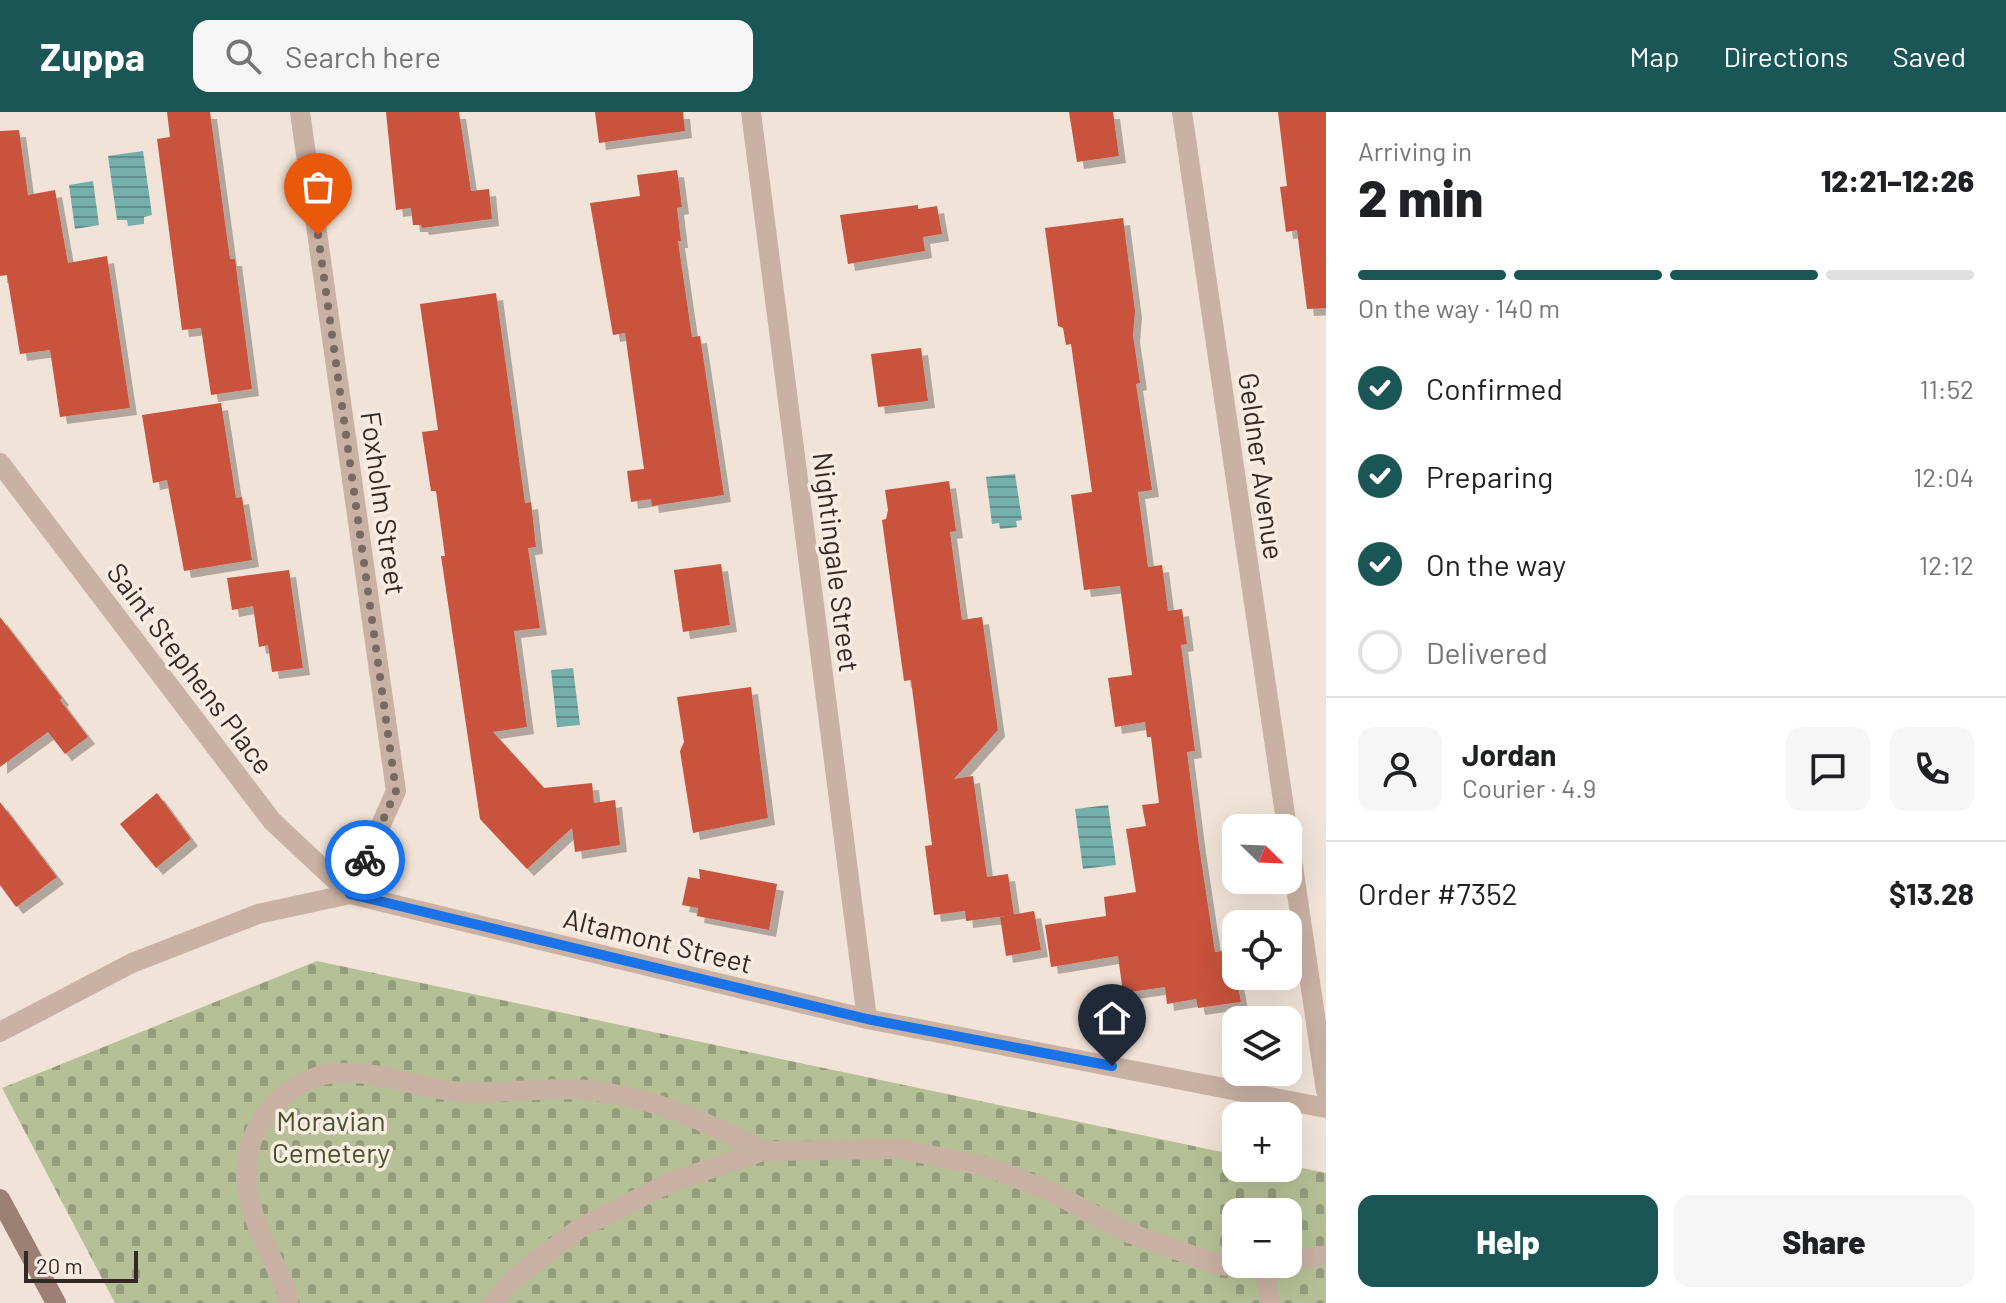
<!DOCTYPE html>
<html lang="en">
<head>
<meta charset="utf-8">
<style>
	:root { --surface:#fff; --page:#f6f6f6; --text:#202124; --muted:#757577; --line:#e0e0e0; --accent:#1a5655 }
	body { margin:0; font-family:Barlow,sans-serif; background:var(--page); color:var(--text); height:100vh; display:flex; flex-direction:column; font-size:30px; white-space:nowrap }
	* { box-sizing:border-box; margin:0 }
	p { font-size:26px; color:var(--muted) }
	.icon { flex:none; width:44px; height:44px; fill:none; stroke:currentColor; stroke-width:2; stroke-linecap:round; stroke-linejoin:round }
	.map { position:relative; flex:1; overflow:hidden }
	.details { display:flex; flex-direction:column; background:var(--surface); width:680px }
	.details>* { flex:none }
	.needle { width:52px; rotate:113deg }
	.fabs { position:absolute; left:1222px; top:702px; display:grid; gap:16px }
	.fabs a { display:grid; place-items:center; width:80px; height:80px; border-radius:16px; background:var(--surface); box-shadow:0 8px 32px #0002; font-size:40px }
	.scale { position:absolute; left:24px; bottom:20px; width:114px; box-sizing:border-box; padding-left:8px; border:4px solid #342925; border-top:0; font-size:22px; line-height:28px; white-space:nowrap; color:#342925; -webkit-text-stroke:6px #f9ede3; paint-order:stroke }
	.pin { position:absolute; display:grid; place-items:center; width:68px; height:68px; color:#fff; margin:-82px -34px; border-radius:50% 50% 50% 0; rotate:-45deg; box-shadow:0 0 8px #0007 }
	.pin .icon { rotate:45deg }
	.courier { position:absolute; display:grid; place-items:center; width:80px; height:80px; margin:-40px; border:6px solid #1a73e8; border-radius:50%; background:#fff; color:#222; box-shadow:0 2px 10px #0007 }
	.headline em { font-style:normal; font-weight:800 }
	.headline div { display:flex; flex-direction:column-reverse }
	.headline { display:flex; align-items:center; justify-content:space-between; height:136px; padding:0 32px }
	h1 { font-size:52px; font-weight:800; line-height:60px }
	.bar { display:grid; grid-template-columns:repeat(4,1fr); gap:12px 8px; align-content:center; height:96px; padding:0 32px }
	.bar i { height:10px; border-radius:6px; background:var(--line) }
	.bar .current { background:var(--accent) }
	.bar p { grid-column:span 4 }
	.line { display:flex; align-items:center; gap:20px; padding:0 32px; border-top:2px solid var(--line) }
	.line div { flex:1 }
	.round { display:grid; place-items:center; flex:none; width:84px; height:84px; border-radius:16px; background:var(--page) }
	ol { padding:0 32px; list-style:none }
	li { display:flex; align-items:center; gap:24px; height:88px }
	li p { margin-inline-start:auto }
	li .icon { padding:8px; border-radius:50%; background:var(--accent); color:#fff; stroke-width:4 }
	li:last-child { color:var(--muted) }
	li i { width:44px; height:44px; border:4px solid var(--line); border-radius:50% }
	.primary-button { display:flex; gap:16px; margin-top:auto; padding:16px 32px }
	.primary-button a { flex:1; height:92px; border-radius:16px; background:var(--accent); color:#fff; font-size:32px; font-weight:800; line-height:92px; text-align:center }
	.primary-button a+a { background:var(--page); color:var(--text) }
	header { display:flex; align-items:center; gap:48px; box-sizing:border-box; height:112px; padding:0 40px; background:var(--accent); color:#fff }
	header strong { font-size:38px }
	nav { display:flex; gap:44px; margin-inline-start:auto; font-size:28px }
	.search { width:560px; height:72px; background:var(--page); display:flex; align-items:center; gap:20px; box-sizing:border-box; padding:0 28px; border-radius:16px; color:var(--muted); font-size:30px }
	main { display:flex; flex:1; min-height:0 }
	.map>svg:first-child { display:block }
</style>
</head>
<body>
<header>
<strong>Zuppa</strong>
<div class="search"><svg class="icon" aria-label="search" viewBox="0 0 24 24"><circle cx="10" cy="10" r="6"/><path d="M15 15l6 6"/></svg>Search here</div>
<nav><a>Map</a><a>Directions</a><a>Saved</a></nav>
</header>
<main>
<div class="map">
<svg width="1326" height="1191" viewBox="0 0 1326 1191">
	<defs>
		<pattern id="cemetery-stones" width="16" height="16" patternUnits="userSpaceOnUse" patternTransform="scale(2)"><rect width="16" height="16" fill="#b6c097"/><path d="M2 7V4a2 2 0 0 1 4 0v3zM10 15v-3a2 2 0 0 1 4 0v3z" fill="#959c7b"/></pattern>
		<pattern id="water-rules" width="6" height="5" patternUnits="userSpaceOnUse" patternTransform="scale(2)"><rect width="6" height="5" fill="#75afac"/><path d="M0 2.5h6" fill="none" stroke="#618e8c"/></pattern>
		<filter id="shadow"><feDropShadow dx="7" dy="7" stdDeviation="0" flood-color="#0004"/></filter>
	</defs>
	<rect width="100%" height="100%" fill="#f1e3d7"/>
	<path fill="url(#cemetery-stones)" fill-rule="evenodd" d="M317,849l919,194v13l52,-3 38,8v130h-1211l-113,-215zM1236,1100h52v52h-52z"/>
	<g fill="url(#water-rules)">
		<path d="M143,39l9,64 -8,2v7l-16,2 -1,-6h-10l-9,-64z"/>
		<path d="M93,69l6,44 -24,4 -6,-44z"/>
		<path d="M1015,362l7,46 -6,1 1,6 -17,2 -1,-6 -7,1 -6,-47z"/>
		<path d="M573,556l7,57 -23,2 -6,-57z"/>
		<path d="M1108,693l8,60 -33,4 -8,-60z"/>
	</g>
	<g fill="#c9533d" filter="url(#shadow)">
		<path d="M167,0h43l20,147h5l17,130 -41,6 -10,-67 -19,2 -25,-191 13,-2z"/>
		<path d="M386,0h73l12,79 18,-2 3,30 -70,9 -1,-3h-8l-2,-17 -15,2z"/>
		<path d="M595,0h88l2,19 -86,12z"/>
		<path d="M1069,0h44l6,44 -42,6z"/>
		<path d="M1278,0h48v196l-19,1 -10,-79 -11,2 -6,-45 7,-1z"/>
		<path d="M19,18l9,65 27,-5 13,73 39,-7 23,152 -70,9 -10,-67 -30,4 -13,-79 -7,1v-145z"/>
		<path d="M677,58l5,37 -5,1 4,33h-3l14,96 8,-1 24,159 -72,11 -1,-7 -20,3 -4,-31 17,-2 -19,-136 -12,2 -23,-132 50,-7 -3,-21z"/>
		<path d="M918,93v4l19,-3 5,28 -19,3 2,14 -77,13 -8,-49z"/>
		<path d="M1123,106l12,93 -2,24 7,48 -4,1 16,106 -14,2 10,75 14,-2 6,46 14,-2 5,35 -6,1 14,106 -8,1 12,94 16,106 16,-2 10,52 -43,6 -2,-9 -29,5 -2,-17 -42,6 -5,-37 -67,11 -6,-42 61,-9 -2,-19 32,-5 -10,-63 20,-3 -4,-21 17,-2 -8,-66h-4l-2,-15 -30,5 -7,-49 24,-3 -12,-89 -36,4 -13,-95 21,-3 -21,-148 -5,1 -3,-17 -5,-2 -13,-98z"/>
		<path d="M496,181l29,210 6,-1 5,45 -8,1 12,80 -26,3 13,96 -34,5 51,56 48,-5 2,20 21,-3 5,45 -45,7 -3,-24 -45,41 -47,-50 -39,-263h4l-9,-65h-5l-9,-59 16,-2 -18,-126z"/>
		<path d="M921,236l7,53 -50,6 -7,-53z"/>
		<path d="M221,291l15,95 6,-1 10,63 -68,11 -17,-91 -14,3 -11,-68z"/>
		<path d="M949,369l7,50 -6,1 12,88 20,-3 16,113 -44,49 19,-3 14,101 21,-3 6,41 -48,6 -1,-10 -31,4 -9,-69 7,-1 -21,-165 -7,1 -22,-161 4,-1 2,-9 -3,-20z"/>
		<path d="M721,452l9,61 -47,7 -9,-62z"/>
		<path d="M289,458l14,98 -31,4 -4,-27 -9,2 -6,-41 -21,4 -5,-32z"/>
		<path d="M0,505l62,81 -2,2 28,37 -23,17 -17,-22 -48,35z"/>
		<path d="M751,575l17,131 -75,15 -13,-82 4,-9 -7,-45z"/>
		<path d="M157,681l34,46 -35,29 -36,-44z"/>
		<path d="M0,690l57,75 -41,30 -16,-22z"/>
		<path d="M699,757l78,15 -8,46 -72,-14 1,-8 -16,-3 6,-28 12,2z"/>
		<path d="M1034,799l7,39 -35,6 -6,-39z"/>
	</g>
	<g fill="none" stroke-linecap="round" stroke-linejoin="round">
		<g stroke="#c9b1a3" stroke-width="20">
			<path d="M1288,1150l38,-7"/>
			<path d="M1264,1155l6,36"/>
			<path d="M288,1191l-2,-14c-27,-59 -65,-120 -16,-180 17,-20 41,-35 68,-36 42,-3 84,17 126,19 34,1 69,-3 103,-3 72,2 133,29 196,62"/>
			<path d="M492,1191l21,-24 67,-51 91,-46 92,-31 138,-2 86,18 63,24 74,40 89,32 24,5 42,-4"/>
		</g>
		<g stroke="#c9b1a3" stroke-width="20">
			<path d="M751,0l116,907"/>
			<path d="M1182,0l105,716"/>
			<path d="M0,351l272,358 78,73 46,-103 -96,-679"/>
			<path d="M1288,720l38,259"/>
			<path d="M0,920l132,-69 126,-49 92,-20 517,125 459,89"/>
		</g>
		<path stroke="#9d8074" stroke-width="20" d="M0,1087l56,104"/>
	</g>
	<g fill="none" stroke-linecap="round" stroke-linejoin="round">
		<path stroke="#766a63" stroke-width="8" stroke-dasharray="0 14.4" d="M318,123l78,556 -31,69"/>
		<path stroke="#1a73e8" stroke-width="10" d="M365,748l-15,34 517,125 245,47"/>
	</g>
	<g text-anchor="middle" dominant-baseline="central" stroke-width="7" stroke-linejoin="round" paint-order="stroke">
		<g font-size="28" fill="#342925" stroke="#f9ede3">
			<text transform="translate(1262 354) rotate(82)">Geldner Avenue</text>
			<text transform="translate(384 391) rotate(82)">Foxholm Street</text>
			<text transform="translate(837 450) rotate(83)">Nightingale Street</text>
			<text transform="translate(191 556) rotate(53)">Saint Stephens Place</text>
			<text transform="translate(658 828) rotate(14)">Altamont Street</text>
		</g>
		<g font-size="28" fill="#475329" stroke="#f9ede3">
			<text x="331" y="1008">Moravian<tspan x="331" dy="32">Cemetery</tspan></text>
		</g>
	</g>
</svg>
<div class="fabs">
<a><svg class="needle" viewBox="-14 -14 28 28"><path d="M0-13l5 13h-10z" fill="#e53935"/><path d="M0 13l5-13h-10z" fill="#757577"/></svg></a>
<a><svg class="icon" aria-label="locate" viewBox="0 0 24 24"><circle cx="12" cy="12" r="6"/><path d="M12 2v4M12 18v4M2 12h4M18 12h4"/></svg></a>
<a><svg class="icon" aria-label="layers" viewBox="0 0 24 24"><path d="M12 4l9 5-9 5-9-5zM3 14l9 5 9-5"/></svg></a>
<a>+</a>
<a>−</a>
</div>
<div class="scale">20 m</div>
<div class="pin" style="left:318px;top:123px;background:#ea580c"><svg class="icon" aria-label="bag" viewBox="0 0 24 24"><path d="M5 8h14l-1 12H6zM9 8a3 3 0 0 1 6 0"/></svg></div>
<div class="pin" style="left:1112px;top:954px;background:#1f2937"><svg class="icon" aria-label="home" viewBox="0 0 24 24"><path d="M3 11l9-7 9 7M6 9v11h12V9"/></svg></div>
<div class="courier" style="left:365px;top:748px"><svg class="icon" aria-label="bike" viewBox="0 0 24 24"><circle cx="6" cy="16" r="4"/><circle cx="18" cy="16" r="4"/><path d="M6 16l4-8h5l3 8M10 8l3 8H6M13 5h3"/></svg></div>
</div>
<section class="details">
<div class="headline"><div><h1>2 min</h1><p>Arriving in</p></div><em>12:21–12:26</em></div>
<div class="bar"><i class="current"></i><i class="current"></i><i class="current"></i><i></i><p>On the way · 140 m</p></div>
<ol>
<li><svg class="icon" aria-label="check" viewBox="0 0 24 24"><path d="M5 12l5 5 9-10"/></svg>Confirmed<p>11:52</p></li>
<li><svg class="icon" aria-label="check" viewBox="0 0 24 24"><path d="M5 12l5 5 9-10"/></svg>Preparing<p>12:04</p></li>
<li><svg class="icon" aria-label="check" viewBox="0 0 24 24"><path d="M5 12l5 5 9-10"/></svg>On the way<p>12:12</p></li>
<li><i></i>Delivered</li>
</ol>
<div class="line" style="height:144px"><a class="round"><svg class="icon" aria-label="person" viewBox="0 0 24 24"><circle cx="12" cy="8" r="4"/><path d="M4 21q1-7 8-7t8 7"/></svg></a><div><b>Jordan</b><p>Courier · 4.9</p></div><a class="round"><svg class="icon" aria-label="chat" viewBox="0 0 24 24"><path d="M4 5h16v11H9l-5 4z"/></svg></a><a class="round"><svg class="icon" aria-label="phone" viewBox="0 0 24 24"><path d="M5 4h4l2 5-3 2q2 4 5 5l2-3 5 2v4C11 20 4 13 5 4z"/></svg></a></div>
<div class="line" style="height:104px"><div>Order #7352</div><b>$13.28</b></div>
<div class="primary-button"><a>Help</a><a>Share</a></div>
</section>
</main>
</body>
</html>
